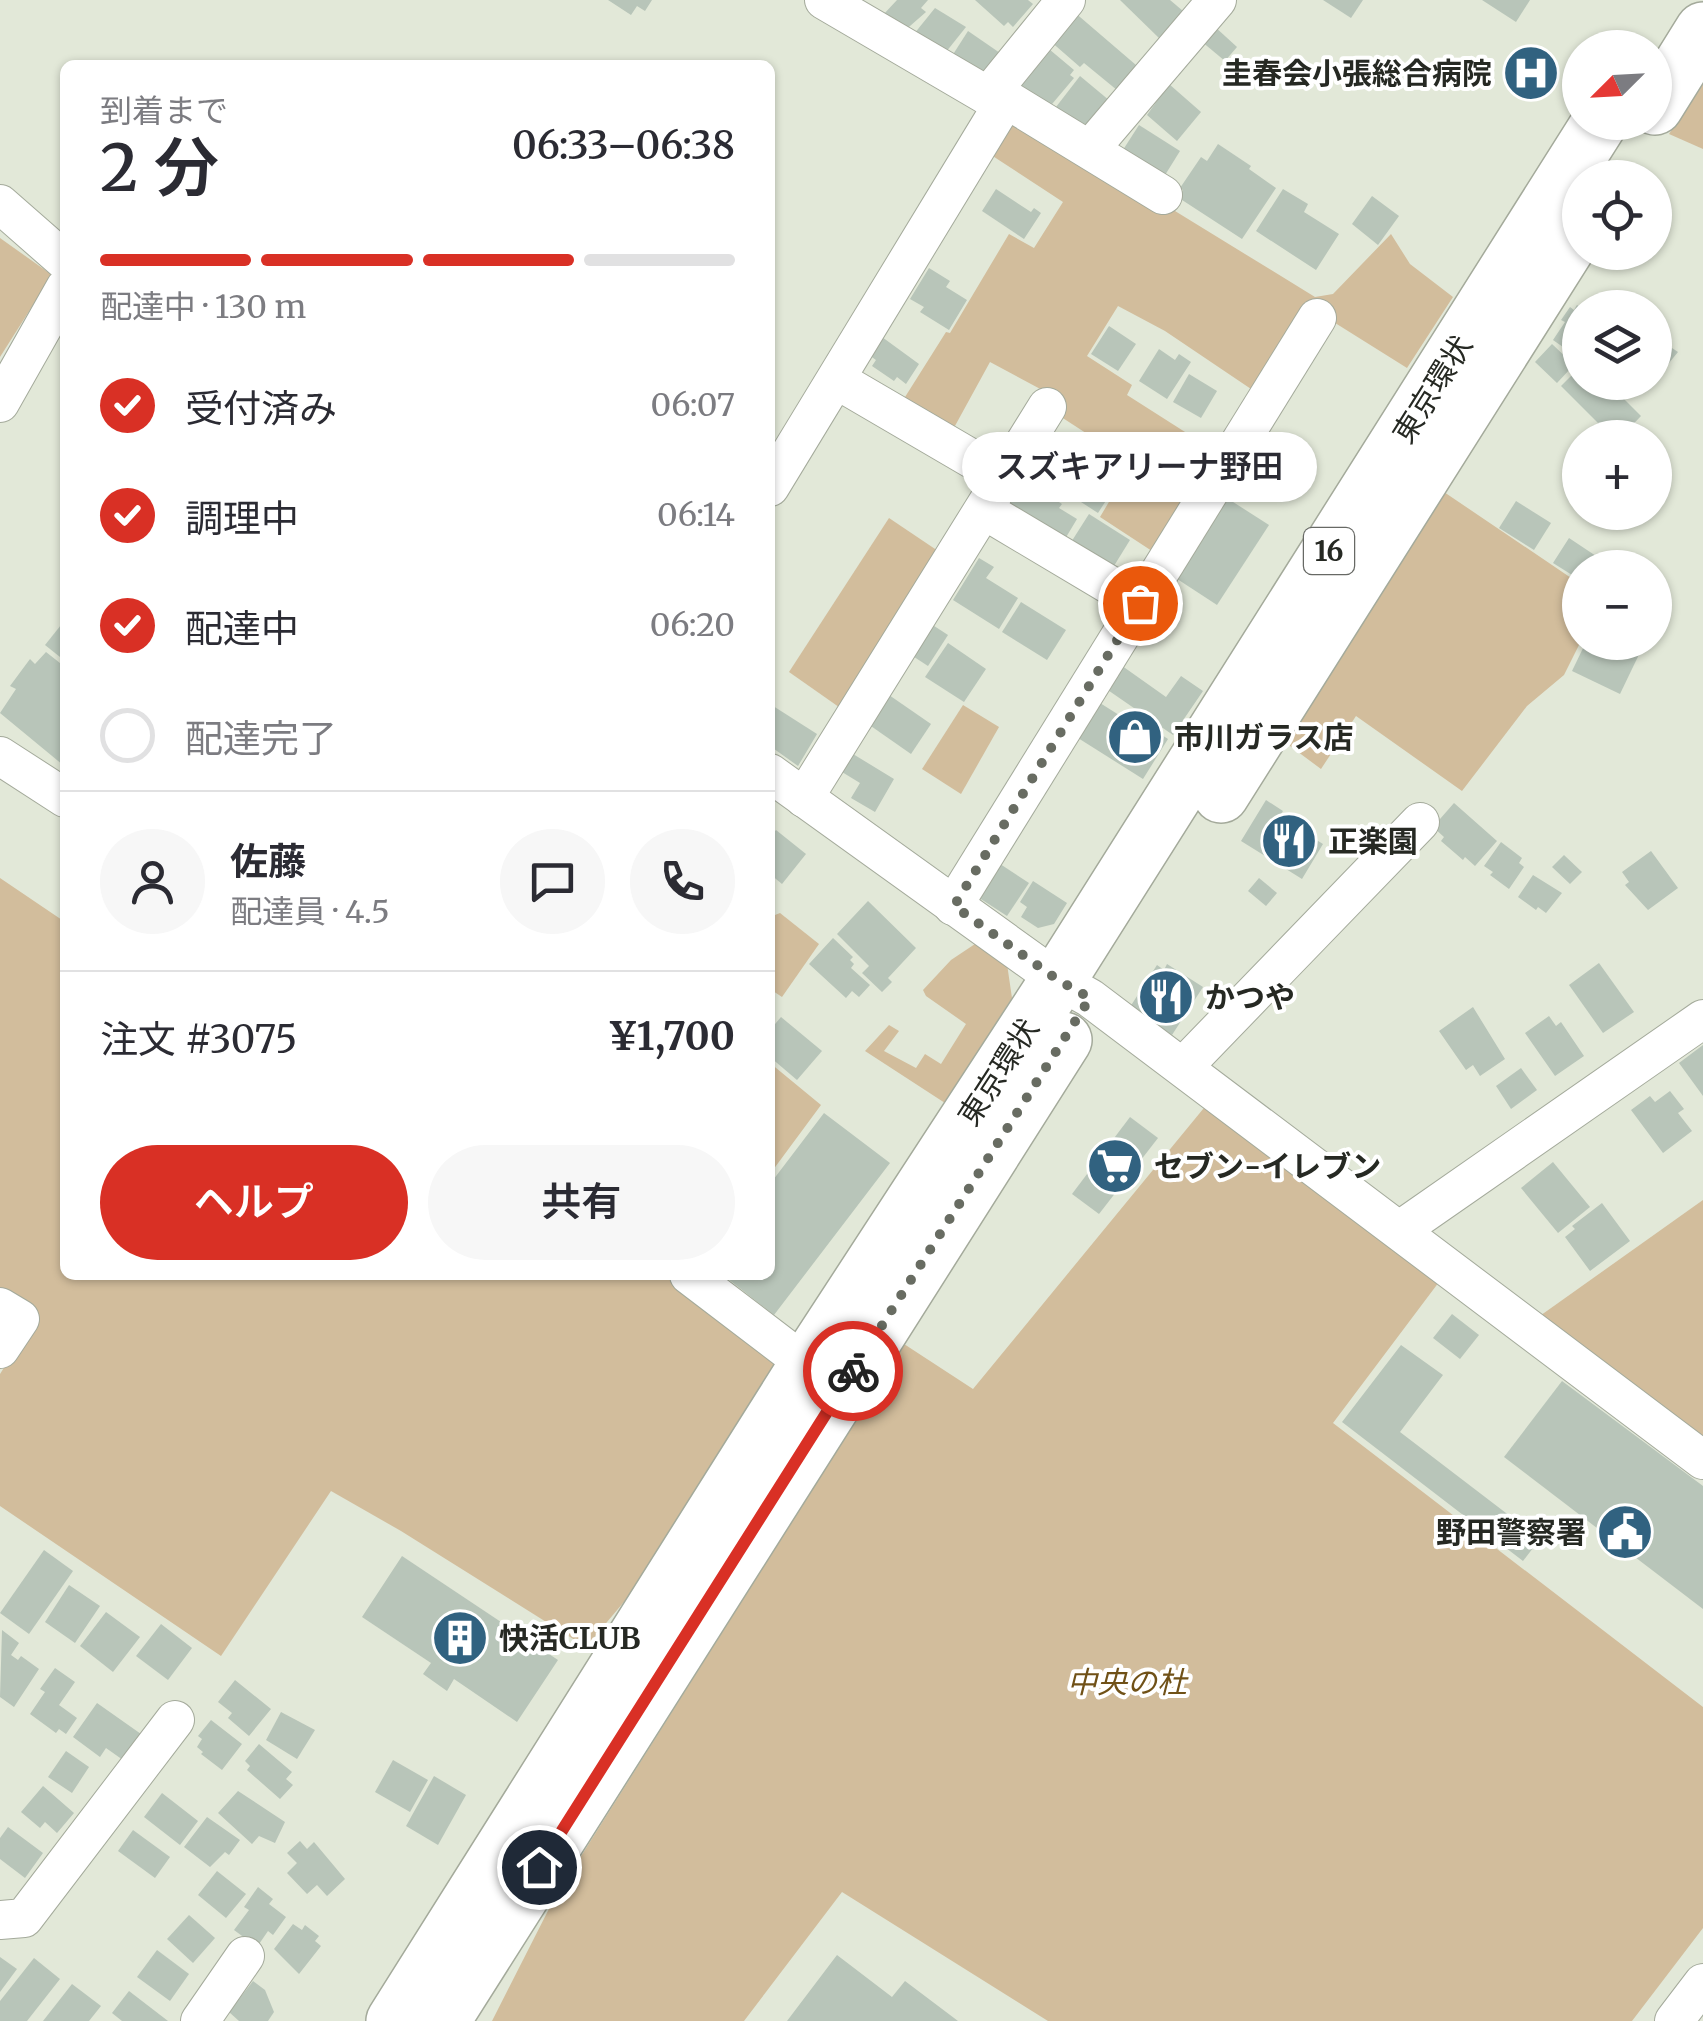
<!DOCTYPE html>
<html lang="ja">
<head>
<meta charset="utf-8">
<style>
	:root { --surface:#fff; --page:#f7f7f7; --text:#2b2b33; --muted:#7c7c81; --line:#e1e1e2; --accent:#d93025 }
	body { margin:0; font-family:Merriweather,"Noto Sans JP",serif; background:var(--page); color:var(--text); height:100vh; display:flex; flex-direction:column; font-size:38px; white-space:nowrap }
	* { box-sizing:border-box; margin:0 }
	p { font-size:32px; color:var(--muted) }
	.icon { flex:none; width:55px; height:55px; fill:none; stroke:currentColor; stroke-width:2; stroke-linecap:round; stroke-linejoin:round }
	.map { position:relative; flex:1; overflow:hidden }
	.panel { position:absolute; left:60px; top:60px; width:715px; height:1220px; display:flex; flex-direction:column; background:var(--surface); border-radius:15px; box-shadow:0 2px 8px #0004 }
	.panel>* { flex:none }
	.needle { width:65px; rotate:246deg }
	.buttons { position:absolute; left:1562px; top:30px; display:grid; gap:20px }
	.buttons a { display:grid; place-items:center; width:110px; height:110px; border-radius:50%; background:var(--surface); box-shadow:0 2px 8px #0004; font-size:50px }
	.pin { position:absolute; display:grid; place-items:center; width:85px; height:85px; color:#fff; margin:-42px; border:5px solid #fff; border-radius:50%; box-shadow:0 2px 10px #0007 }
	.courier { position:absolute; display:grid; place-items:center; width:100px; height:100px; margin:-50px; border:8px solid #d93025; border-radius:50%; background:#fff; color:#222; box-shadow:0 2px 12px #0007 }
	.bubble { position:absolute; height:70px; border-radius:35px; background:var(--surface); box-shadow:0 2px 8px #0004; font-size:32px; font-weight:600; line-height:70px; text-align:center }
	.headline em { font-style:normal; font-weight:600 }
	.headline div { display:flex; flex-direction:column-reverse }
	.headline { display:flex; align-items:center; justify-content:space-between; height:170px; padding:0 40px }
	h1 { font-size:65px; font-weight:600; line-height:75px }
	.bar { display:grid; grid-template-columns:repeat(4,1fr); gap:15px 10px; align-content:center; height:120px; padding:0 40px }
	.bar i { height:12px; border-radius:8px; background:var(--line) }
	.bar .selected { background:var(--accent) }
	.bar p { grid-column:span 4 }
	.line { display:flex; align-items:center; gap:25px; padding:0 40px; border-top:2px solid var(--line) }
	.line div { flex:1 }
	.round { display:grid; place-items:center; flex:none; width:105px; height:105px; border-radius:52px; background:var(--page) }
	ol { padding:0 40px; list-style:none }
	li { display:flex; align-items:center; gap:30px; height:110px }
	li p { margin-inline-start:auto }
	li .icon { padding:10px; border-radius:50%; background:var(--accent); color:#fff; stroke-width:4 }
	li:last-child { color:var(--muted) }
	li i { width:55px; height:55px; border:5px solid var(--line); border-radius:50% }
	.cta { display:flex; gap:20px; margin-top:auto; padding:20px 40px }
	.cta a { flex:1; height:115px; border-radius:60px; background:var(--accent); color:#fff; font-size:40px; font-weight:600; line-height:115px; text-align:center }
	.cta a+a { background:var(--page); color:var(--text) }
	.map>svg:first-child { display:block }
</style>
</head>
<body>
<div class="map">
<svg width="1703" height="2021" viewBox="0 0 1703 2021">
	<rect width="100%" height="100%" fill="#e2e8d8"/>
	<g fill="#d2bd9c">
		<path d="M1703,82v67l-34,-15z"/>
		<path d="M1022,117l293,180 18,-3 58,-60 19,30 43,33 -46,71 -83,-52 -70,75 -89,-60 -47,-25 -31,50 45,29 -5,10 91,58 -63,100 -55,-36 32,-54 -80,-52 7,-12 -69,-37 -40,73 -50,-30 46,-73 4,1 59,-99 25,14 29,-46 -78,-51 17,-28z"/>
		<path d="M0,238l52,37 -52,82z"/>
		<path d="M1444,492l136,92v59l-16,32 -37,31 -65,85 -106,-75 -35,53 -35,-26z"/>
		<path d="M889,518l55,37 -98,157 -57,-40z"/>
		<path d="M963,705l36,22 -38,67 -39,-25z"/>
		<path d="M0,878l65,44v353h614l105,80 -145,229 -53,63 -185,-116 -70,-40 -110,165 -221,-150v-132l36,-57 -36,-24z"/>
		<path d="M780,913l39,31 -37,53 -12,-8v-72z"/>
		<path d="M978,942l29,22 5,34 -67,105 -80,-52 24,-26 10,6 -15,20 32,17 9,-14 16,10 25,-40 -40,-28 -3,-6 28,-30z"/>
		<path d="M770,1063l51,42 -51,69v-17l5,-7 -5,-5z"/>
		<path d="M1208,1103l234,175 -109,145 370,284v221l-71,93h-584l-206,-129 -98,129h-252l62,-122 350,-555 69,45z"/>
		<path d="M1703,1200v243l-166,-125z"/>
	</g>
	<g fill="#b8c5b9">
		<path d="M608,0h44l-7,11 -8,-5 -6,9z"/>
		<path d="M897,0h31l-7,8 5,4 -24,21 -19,-18z"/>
		<path d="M975,0h53l5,4 -20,23 -5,-5 -4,4z"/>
		<path d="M1120,0h50l13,11 -23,28z"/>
		<path d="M1323,0h40l-12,18z"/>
		<path d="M1482,0h48l-14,22z"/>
		<path d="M935,8l31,19 -24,30 -28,-23z"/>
		<path d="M1073,11l70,60 -20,24 -39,-32 -4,4 -31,-27z"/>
		<path d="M1214,26l23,21 -12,14 -24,-20z"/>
		<path d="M968,31l32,22 -15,24 -33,-21z"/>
		<path d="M1043,44l31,26 -4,5 4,3 -27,32 -31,-27z"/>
		<path d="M1080,76l30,25 -24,30 -30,-24z"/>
		<path d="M1169,84l32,28 -24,29 -30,-26z"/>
		<path d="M1139,125l41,26 -18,29 -41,-27z"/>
		<path d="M1218,144l33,22 -2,3 27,19 -34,51 -63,-41 4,-8 -3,-2 21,-31 6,4z"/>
		<path d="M996,189l35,23 3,-4 7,5 -17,26 -42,-28z"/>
		<path d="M1283,189l25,15 -4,8 35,22 -23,36 -60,-39z"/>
		<path d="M1372,196l27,20 -21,29 -26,-21z"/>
		<path d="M929,268l21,13 -4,6 21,13 -18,30 -29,-18 4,-5 -14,-8z"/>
		<path d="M1577,305l3,2v52l-27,-19 12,-18 -4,-2 9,-13 4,3z"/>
		<path d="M1109,326l27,18 -18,27 -27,-17z"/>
		<path d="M882,337l37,27 -13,20 -9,-7 -3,4 -22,-15 4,-6 -7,-5z"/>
		<path d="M1655,339l14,12 3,-3 6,4 -18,22 -5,-4z"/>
		<path d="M1552,344l19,18 -3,3 3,3 -14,15 -22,-21z"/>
		<path d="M1159,349l16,11 4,-6 12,8 -24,37 -28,-18z"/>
		<path d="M1580,367v15h27l34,34 -21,22h-7l-52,-52z"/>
		<path d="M1189,374l28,17 -16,27 -28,-16z"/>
		<path d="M1072,441l38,25 -5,8 13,8 -20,31 -51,-33z"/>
		<path d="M1031,484l31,20 -3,4 18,11 -15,25 -55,-35 8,-13 6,4z"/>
		<path d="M1219,493l50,32 -52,80 -49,-32z"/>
		<path d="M1516,501l35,22 -17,27 -35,-22z"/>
		<path d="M1089,514l41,26 -21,34 -41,-27z"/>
		<path d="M1569,538l45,30h-34v12l-27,-17z"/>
		<path d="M979,558l15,9 -8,11 32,20 -19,31 -46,-29z"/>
		<path d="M1021,602l45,28 -19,30 -45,-28z"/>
		<path d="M65,620v41l-20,-16z"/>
		<path d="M928,622l20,13 -20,31 -20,-13z"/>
		<path d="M1586,642h59l-25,52 -48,-23z"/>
		<path d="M948,643l38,26 -22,33 -39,-25z"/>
		<path d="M46,652l19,15v11l-4,6 4,3 -2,78 -63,-52 16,-24 -6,-3 20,-27 5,5z"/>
		<path d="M1118,663l48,34 15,-21 22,15 -30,44 -71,-49z"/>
		<path d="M889,695l42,29 -20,30 -43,-30z"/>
		<path d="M1100,703l38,24 4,-5 26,17 -25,40 -65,-41z"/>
		<path d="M770,704l47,30 -19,32 -28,-20z"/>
		<path d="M853,754l41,25 -19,33 -24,-14 9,-15 -18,-11z"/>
		<path d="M1266,800l17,11 -4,6 44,27 -21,35 -61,-38z"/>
		<path d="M1454,803l43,38 -22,25 -10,-9 -2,3 -22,-19 3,-4 -11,-10z"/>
		<path d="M776,830l30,24 -24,30 -12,-10v-37z"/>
		<path d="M1501,842l21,16 -3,5 5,4 -15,22 -19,-14 3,-3 -9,-6z"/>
		<path d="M1651,851l27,37 -30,22 -23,-25 4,-3 -7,-10z"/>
		<path d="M1564,855l18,17 -12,12 -18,-17z"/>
		<path d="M991,858l38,25 -22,33 -37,-24z"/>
		<path d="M1533,875l29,18 -16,20 -8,-6 -2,3 -18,-13z"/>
		<path d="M1259,878l18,15 -11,13 -18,-15z"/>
		<path d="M1033,881l34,22 -13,21 -16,4 -17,-11 6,-10 -7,-5z"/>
		<path d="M868,901l48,47 -28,30 4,4 -10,10 -20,-19 7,-7 -32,-32z"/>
		<path d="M833,938l20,19 -3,3 4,4 -3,4 19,17 -11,12 -7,-6 -6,7 -37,-34z"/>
		<path d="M1599,963l35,49 -31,21 -34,-48z"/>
		<path d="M1167,964l36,23 -31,48 -42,-28 27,-42 7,5z"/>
		<path d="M1473,1007l32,52 -25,17 -7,-11 -7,5 -27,-39z"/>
		<path d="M1549,1016l7,10 5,-4 23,34 -29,20 -30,-43z"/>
		<path d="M781,1017l41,34 -25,29 -27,-23v-27z"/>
		<path d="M1703,1045v51l-24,-33z"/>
		<path d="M1521,1068l16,22 -26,19 -15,-23z"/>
		<path d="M1670,1091l14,18 -6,4 14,18 -29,22 -32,-43 19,-14 5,6z"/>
		<path d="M824,1113l66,50 -116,152 -51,-40h47v-91z"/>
		<path d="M1130,1117l28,21 -59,76 -27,-20z"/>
		<path d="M1553,1162l37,45 -32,26 -37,-45z"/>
		<path d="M1602,1203l28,38 -40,30 -25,-34 10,-8 -3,-3z"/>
		<path d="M1452,1314l27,21 -19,24 -27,-21z"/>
		<path d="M1401,1345l42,30 -43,57 140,107 -17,22 -181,-139z"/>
		<path d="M1562,1381l141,105v123l-199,-152z"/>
		<path d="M44,1550l29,21 -44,63 -29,-21z"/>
		<path d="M402,1556l156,104 -41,62 -63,-43 -7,12 -24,-17 8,-11 -69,-46z"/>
		<path d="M69,1585l31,21 -25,37 -30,-21z"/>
		<path d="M106,1612l34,25 -27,35 -33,-26z"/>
		<path d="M161,1624l31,24 -24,32 -32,-24z"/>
		<path d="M2,1630l17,13 -8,12 7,5 3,-4 18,13 -25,38 -14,-10z"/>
		<path d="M55,1668l20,14 -16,23 18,13 -11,16 -7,-5 -3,4 -26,-19 15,-22 -5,-3z"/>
		<path d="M235,1680l36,29 -22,27 -21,-18 4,-5 -14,-11z"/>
		<path d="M97,1703l44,31 -18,26 -17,-12 -6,9 -27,-20z"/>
		<path d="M281,1712l34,18 -18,29 -31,-19z"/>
		<path d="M211,1720l31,24 -20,26 -21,-16 2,-2 -6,-5 5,-8 -4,-3z"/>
		<path d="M259,1744l33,28 -6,7 7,6 -13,14 -33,-29 3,-4 -5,-5z"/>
		<path d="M66,1751l23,16 -17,26 -24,-16z"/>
		<path d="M393,1760l35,20 -18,32 -35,-20z"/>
		<path d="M434,1776l32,19 -28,50 -32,-19z"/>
		<path d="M43,1786l31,27 -17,20 -12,-11 -5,6 -19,-16z"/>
		<path d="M238,1791l47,31 -10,21 -16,-7 -7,8 -34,-31z"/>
		<path d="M162,1793l36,28 -18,24 -36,-28z"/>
		<path d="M207,1817l33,23 -11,15 -4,-3 -15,15 -26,-20z"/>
		<path d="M8,1827l35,26 -18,25 -25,-19v-21z"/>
		<path d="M133,1830l37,27 -15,21 -37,-27z"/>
		<path d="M300,1841l7,8 7,-7 31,37 -18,17 -10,-11 -10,9 -20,-21 10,-10 -10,-10z"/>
		<path d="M217,1871l29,23 -20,24 -28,-23z"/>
		<path d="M258,1887l15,12 -4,5 17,13 -13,18 -5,-4 -11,16 -23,-17 15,-20 -5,-3z"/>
		<path d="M189,1915l26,23 -22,25 -26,-24z"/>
		<path d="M293,1924l9,6 3,-5 14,11 -4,5 6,5 -22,28 -25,-25z"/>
		<path d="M157,1950l32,24 -19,27 -33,-24z"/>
		<path d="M837,1955l55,42 13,-16 53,40h-171z"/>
		<path d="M0,1957l17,12 -17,23z"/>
		<path d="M34,1958l26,21 -33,42h-27v-20z"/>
		<path d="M253,1981l12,9 9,22 -6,9h-29l-10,-9z"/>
		<path d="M72,1984l29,22 -12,15h-46z"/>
		<path d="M129,1991l39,30h-46l-10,-8z"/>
	</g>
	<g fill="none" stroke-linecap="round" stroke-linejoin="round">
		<g stroke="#a4aa9b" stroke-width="40">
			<g id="minor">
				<path d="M824,0l164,96 18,3 157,96"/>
				<path d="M988,96l78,-96"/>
				<path d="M1091,148l126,-148"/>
				<path d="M0,204l65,57"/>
				<path d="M837,380l166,97"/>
				<path d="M0,403l65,-115"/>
				<path d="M770,487l236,-388"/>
				<path d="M984,510l156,93"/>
				<path d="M0,756l65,42"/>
				<path d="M770,773l288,207 32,18 613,462"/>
				<path d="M804,798l243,-391"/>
				<path d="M953,906l364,-588"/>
				<path d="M1184,1066l236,-244"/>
				<path d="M1400,1230l303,-211"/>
				<path d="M689,1275l118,90"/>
				<path d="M0,1307l20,12 -20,30"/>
				<path d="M0,1920l24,-2 151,-198"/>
				<path d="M200,2021l45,-65"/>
				<path d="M1674,2021l29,-38"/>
			</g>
		</g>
		<g stroke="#a4aa9b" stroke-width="58">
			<g id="highway">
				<path d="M1655,107l48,-77"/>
				<path d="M1221,795l359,-568"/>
				<path d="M394,2021l413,-656 251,-385 542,-858"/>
				<path d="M442,2021l622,-981"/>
			</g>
		</g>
		<use href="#minor" stroke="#fff" stroke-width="38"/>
		<use href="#highway" stroke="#fff" stroke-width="55"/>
	</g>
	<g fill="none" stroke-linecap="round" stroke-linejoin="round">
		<path stroke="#686c62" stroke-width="10" stroke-dasharray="0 18" d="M853,1371l237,-373 -32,-18 -104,-74 186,-303"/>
		<path stroke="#d93025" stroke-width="12" d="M539,1867l314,-496"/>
	</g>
	<defs>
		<g id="hospital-disc" transform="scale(2.875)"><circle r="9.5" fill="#316280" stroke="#fff"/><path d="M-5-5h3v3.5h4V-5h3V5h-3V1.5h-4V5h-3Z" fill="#fff"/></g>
		<g id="shop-disc" transform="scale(2.875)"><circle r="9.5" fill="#316280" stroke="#fff"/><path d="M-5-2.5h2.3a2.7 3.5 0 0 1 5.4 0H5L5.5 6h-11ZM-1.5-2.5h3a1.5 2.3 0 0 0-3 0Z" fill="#fff"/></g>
		<g id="restaurant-disc" transform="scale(2.875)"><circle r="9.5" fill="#316280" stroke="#fff"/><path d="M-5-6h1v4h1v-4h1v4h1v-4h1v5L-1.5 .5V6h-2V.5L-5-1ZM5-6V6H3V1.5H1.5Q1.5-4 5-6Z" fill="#fff"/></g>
		<g id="supermarket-disc" transform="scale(2.875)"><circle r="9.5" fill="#316280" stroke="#fff"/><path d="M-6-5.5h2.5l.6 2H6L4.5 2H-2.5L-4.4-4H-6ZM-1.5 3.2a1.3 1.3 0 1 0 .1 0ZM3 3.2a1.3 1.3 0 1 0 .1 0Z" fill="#fff"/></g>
		<g id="civic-disc" transform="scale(2.875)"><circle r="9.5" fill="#316280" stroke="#fff"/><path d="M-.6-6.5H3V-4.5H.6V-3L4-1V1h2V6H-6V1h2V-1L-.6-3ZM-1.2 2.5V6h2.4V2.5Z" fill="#fff"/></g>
		<g id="building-disc" transform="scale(2.875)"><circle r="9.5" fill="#316280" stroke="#fff"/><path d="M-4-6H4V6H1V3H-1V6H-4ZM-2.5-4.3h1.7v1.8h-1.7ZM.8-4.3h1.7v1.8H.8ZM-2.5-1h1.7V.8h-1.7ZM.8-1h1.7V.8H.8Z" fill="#fff"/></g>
	</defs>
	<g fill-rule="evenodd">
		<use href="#hospital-disc" x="1531" y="73"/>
		<use href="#shop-disc" x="1135" y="737"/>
		<use href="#restaurant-disc" x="1289" y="841"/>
		<use href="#restaurant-disc" x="1166" y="997"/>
		<use href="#supermarket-disc" x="1115" y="1166"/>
		<use href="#civic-disc" x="1625" y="1532"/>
		<use href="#building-disc" x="460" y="1638"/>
	</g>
	<g text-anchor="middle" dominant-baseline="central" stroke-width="8" stroke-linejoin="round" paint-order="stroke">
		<rect fill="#fff" stroke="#676965" stroke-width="2.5" x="1304" y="528" width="50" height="46" rx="8"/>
		<g font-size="28" font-weight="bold" fill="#262923">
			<text x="1329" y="551">16</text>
		</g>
		<g font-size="30" font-weight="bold" fill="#262923" stroke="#fff" text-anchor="start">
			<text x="1492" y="73" text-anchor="end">圭春会小張総合病院</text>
			<text x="1174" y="737">市川ガラス店</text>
			<text x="1328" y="841">正楽園</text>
			<text x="1205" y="997">かつや</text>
			<text x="1154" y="1166">セブン-イレブン</text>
			<text x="1586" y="1532" text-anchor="end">野田警察署</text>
			<text x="499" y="1638">快活CLUB</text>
		</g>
		<g font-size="30" fill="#262923" stroke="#fff">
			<text transform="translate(1432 389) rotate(-58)">東京環状</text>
			<text transform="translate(998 1072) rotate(-57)">東京環状</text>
		</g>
		<g font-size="30" font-style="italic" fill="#705117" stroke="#fff">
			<text x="1127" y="1682">中央の杜</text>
		</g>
	</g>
</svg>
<div class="buttons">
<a><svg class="needle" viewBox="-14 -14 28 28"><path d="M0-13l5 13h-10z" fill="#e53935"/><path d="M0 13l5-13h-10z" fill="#7c7c81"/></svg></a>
<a><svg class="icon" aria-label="locate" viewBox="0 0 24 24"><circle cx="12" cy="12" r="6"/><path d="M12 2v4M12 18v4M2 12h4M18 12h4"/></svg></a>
<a><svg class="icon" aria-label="layers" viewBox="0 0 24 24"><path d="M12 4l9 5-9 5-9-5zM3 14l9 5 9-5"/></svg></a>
<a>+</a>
<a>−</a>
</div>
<div class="pin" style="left:1140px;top:603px;background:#ea580c"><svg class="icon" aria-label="bag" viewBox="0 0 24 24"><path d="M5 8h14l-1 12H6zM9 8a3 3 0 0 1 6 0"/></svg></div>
<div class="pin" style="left:539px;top:1867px;background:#1f2937"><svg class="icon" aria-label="home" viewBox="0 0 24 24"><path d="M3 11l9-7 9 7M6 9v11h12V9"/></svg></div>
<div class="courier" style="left:853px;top:1371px"><svg class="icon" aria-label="bike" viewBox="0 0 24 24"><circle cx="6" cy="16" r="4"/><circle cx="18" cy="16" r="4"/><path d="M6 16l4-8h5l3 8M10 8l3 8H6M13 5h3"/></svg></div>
<div class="bubble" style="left:962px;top:432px;width:355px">スズキアリーナ野田</div>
<section class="panel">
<div class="headline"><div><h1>2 分</h1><p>到着まで</p></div><em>06:33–06:38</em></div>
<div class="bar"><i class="selected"></i><i class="selected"></i><i class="selected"></i><i></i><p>配達中 · 130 m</p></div>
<ol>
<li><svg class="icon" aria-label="check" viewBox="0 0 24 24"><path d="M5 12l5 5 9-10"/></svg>受付済み<p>06:07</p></li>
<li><svg class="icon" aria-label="check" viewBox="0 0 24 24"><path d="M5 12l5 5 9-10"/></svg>調理中<p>06:14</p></li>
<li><svg class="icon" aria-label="check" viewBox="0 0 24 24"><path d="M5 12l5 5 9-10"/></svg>配達中<p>06:20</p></li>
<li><i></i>配達完了</li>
</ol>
<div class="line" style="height:180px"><a class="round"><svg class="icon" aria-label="person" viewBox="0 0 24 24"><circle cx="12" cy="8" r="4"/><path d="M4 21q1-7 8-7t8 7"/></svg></a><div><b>佐藤</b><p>配達員 · 4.5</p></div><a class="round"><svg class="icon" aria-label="chat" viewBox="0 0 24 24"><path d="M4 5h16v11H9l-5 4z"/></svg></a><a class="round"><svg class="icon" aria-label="phone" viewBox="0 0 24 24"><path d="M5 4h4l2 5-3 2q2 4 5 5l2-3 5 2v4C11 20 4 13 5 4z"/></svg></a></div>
<div class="line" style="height:130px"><div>注文 #3075</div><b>¥1,700</b></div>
<div class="cta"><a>ヘルプ</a><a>共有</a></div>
</section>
</div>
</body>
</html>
